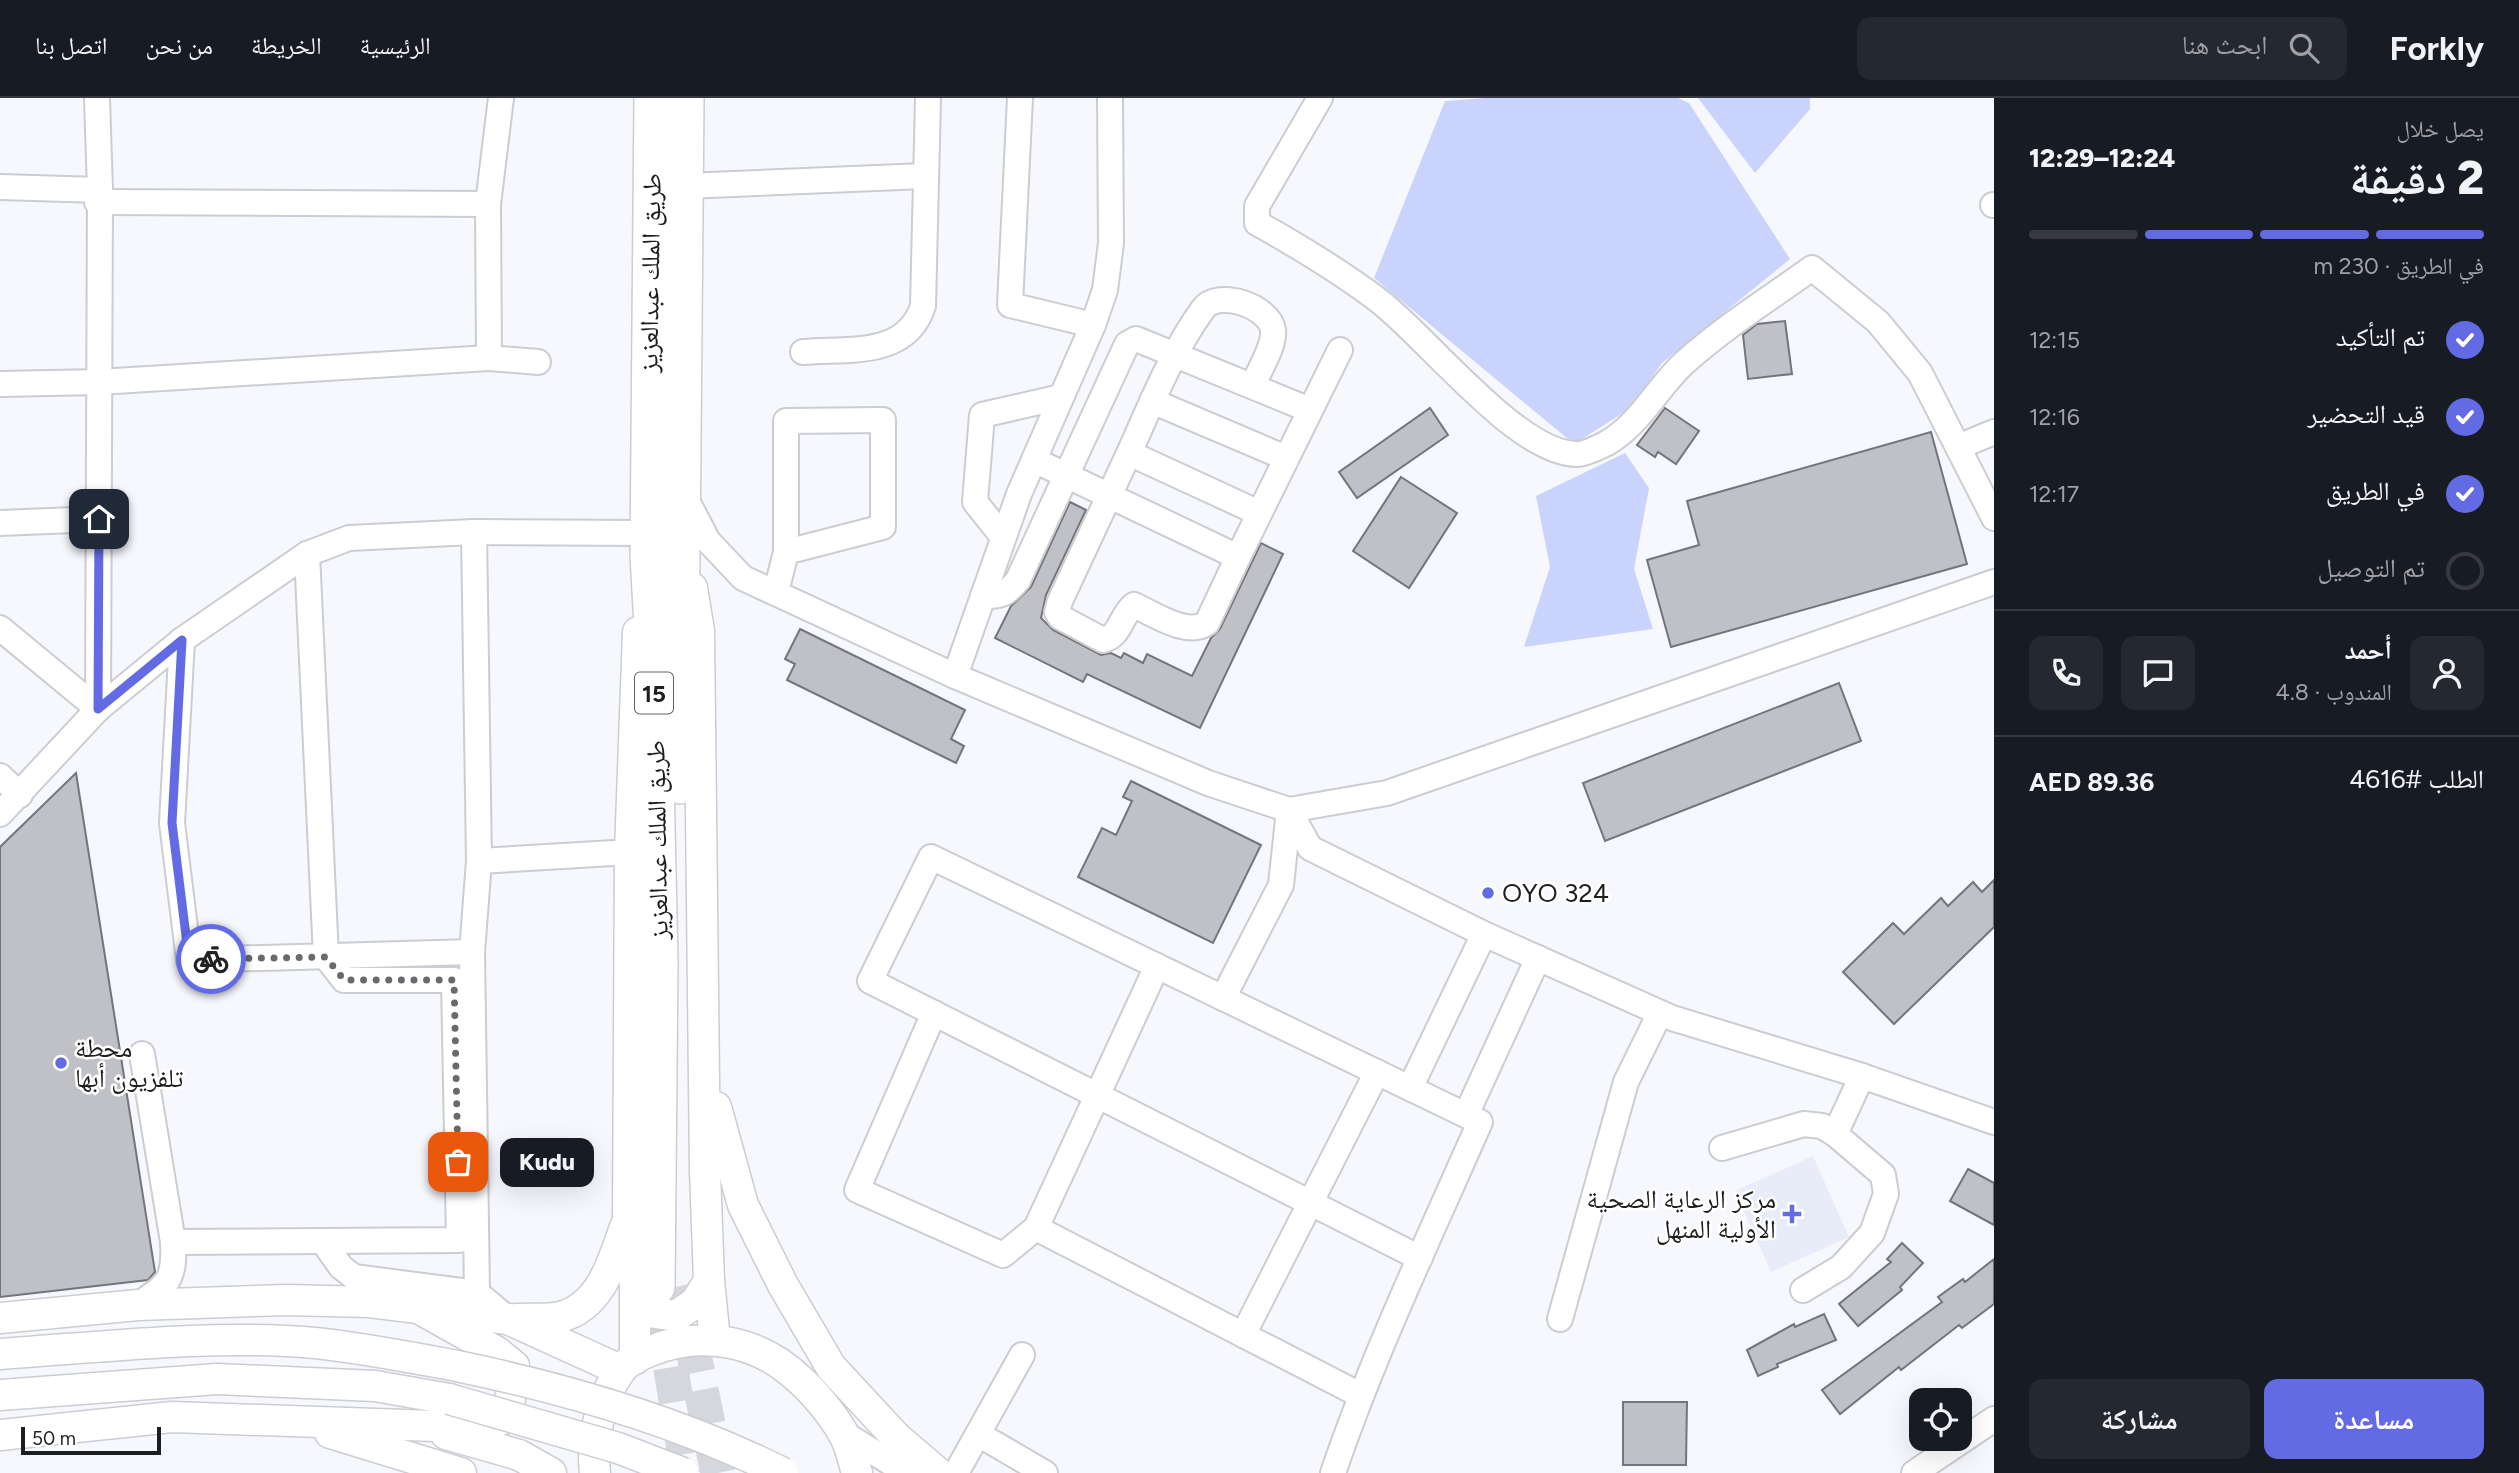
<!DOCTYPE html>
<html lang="ar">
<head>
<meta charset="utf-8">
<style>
	:root { --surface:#171b24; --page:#242831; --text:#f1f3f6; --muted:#9ea1a6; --line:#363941; --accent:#626be4 }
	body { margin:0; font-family:Figtree,"Noto Naskh Arabic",sans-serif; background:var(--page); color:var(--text); direction:rtl; height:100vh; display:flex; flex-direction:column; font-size:26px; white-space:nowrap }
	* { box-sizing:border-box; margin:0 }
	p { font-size:23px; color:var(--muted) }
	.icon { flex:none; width:38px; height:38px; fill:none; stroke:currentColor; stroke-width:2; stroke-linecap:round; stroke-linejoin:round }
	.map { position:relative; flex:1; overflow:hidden; direction:ltr }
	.side { display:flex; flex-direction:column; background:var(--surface); width:525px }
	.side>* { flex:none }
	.fabs { position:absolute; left:1909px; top:1290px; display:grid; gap:14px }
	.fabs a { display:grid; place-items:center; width:63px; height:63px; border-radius:14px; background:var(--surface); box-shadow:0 7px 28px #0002; font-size:35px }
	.scale { position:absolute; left:21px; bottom:18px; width:140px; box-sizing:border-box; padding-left:7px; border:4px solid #1d1e1f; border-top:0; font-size:19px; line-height:24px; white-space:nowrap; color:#1d1e1f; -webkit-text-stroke:5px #fff; paint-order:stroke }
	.pin { position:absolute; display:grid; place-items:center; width:60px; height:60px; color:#fff; margin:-30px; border-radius:14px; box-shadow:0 4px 10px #0006 }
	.courier { position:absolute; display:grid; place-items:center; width:70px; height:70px; margin:-35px; border:5px solid #626be4; border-radius:50%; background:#fff; color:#222; box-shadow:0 2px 9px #0007 }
	.bubble { position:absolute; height:49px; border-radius:14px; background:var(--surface); box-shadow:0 7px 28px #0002; font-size:23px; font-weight:800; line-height:49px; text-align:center; direction:rtl }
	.overview em { font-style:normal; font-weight:800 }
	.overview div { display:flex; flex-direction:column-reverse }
	.overview { display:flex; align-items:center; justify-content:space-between; height:119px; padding:0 35px }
	h1 { font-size:46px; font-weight:800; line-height:52px }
	.bar { display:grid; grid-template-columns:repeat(4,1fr); gap:10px 7px; align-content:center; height:84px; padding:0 35px }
	.bar i { height:9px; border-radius:5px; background:var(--line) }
	.bar .selected { background:var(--accent) }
	.bar p { grid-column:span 4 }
	.line { display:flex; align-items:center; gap:18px; padding:0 35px; border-top:2px solid var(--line) }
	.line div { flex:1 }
	.round { display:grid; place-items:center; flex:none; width:74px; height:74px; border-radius:14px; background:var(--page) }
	ol { padding:0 35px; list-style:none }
	li { display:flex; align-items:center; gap:21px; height:77px }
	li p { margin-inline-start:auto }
	li .icon { padding:7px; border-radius:50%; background:var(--accent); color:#fff; stroke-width:4 }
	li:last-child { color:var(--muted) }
	li i { width:38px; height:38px; border:4px solid var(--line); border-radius:50% }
	.primary-button { display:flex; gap:14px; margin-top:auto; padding:14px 35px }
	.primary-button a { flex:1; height:80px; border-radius:14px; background:var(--accent); color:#fff; font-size:28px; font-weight:800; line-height:80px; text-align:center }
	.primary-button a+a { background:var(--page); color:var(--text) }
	header { display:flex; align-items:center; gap:42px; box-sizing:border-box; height:98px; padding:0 35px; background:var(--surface); border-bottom:2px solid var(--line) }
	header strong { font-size:33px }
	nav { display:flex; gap:38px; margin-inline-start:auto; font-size:24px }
	.search { width:490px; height:63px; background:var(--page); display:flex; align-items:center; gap:18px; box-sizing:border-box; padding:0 24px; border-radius:14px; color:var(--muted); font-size:26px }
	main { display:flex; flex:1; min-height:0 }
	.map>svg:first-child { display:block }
</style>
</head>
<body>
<header>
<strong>Forkly</strong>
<div class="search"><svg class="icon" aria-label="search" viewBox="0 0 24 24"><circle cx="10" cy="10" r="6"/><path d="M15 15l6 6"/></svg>ابحث هنا</div>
<nav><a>الرئيسية</a><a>الخريطة</a><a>من نحن</a><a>اتصل بنا</a></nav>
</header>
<main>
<section class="side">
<div class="overview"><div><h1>2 دقيقة</h1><p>يصل خلال</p></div><em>12:24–12:29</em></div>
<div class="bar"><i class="selected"></i><i class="selected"></i><i class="selected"></i><i></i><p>في الطريق · 230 m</p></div>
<ol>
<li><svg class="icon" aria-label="check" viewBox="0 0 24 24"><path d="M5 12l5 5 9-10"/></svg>تم التأكيد<p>12:15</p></li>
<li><svg class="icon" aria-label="check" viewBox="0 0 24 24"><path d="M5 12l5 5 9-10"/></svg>قيد التحضير<p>12:16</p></li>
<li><svg class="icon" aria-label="check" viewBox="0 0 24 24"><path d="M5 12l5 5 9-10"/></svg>في الطريق<p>12:17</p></li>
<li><i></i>تم التوصيل</li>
</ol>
<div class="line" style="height:126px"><a class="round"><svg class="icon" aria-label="person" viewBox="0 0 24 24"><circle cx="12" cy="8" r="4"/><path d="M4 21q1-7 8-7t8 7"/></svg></a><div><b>أحمد</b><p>المندوب · 4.8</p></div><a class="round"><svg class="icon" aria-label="chat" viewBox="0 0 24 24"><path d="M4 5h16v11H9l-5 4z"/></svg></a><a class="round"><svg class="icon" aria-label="phone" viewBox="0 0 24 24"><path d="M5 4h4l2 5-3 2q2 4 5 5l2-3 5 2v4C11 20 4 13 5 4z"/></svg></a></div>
<div class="line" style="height:91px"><div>الطلب #4616</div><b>AED 89.36</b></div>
<div class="primary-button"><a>مساعدة</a><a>مشاركة</a></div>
</section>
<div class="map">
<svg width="1994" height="1375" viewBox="0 0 1994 1375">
	<rect width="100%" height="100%" fill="#f7f8fe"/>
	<path fill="#e8ebf8" d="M1813,1058l36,81 -78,35 -36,-81z"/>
	<g fill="#cad3fc">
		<path d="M1486,0h192l11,5 101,156 -128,104 -31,45 -57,36 -200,-166 71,-177z"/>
		<path d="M1698,0h112v11l-55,64z"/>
		<path d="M1625,355l24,35 -15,81 19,60 -129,18 26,-80 -14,-71z"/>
	</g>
	<g fill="#c0c1c6" stroke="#74757a" stroke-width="2">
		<path d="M1785,223l7,53 -44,5 -5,-44 14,-11z"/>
		<path d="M1430,310l18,27 -91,63 -18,-26z"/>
		<path d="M1665,310l34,23 -23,33 -18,-12 -3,5 -18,-12z"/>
		<path d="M1931,334l36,132 -296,83 -24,-87 52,-15 -12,-44z"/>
		<path d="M1401,379l56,36 -48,75 -56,-37z"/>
		<path d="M1070,404l16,8 -40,85 -5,23 12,12 48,25 10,-2 10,5 3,-5 19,10 4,-9 45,22 19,-38 9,-9 41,-86 22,11 -83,174 -113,-54 -4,8 -88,-44 16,-32 20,-19z"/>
		<path d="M800,531l165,81 -14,29 13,7 -8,17 -169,-83 8,-16 -10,-5z"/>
		<path d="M1839,585l22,58 -256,100 -22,-58z"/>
		<path d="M76,675l79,499 -7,8 -148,17v-450z"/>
		<path d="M1131,683l130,64 -48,98 -135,-66 24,-49 14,7 16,-34 -9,-4z"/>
		<path d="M1994,782v47l-100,97 -51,-52 50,-49 11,11 37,-36 7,8 25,-24 9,10z"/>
		<path d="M1968,1071l26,14v42l-44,-24z"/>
		<path d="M1902,1145l21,20 -23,24 2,3 -44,36 -19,-22 52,-42 -4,-3z"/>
		<path d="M1994,1161v45l-32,24 -3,-3 -58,45 -2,-3 -59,47 -18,-24 120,-88 -4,-5 25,-18 2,3z"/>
		<path d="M1824,1216l12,26 -59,24 1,3 -20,9 -11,-26 47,-26 1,3z"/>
		<path d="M1623,1304h64l-1,63h-63z"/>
	</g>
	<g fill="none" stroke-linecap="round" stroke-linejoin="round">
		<g stroke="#d6d7dd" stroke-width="35" stroke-dasharray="35 18" stroke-linecap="butt">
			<path d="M680,1188l38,187"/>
			<path d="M662,1217l26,158"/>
		</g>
		<g stroke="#cbcdd2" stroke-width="28">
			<g id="minor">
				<path d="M97,0l3,92 -2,519"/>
				<path d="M1020,0l-10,207 83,20"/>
				<path d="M1320,0l-63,108v17c41,23 84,49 121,77 49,37 139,154 199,154 9,0 22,-7 30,-11 33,-19 50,-55 77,-80 40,-36 85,-64 128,-95l66,54 42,51 74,145"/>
				<path d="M686,88l238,-10"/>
				<path d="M0,89l100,3"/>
				<path d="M97,104l391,2"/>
				<path d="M1993,107h1"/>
				<path d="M803,254c46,-4 103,6 120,-46l5,-208"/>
				<path d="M489,260l-1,-154 13,-106"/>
				<path d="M0,286l99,-2 390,-24 49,4"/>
				<path d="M1152,303l134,57"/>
				<path d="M1958,349l36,-15"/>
				<path d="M1129,355l130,60"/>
				<path d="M1034,362l204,97 -31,66c-20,14 -53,-9 -73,-18 -14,11 -13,31 -31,35l-43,-23 -3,-5 3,-11c23,-50 47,-100 70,-150 22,-49 42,-99 73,-142 16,-21 67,-2 70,21 2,16 -14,40 -20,55"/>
				<path d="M684,397l24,46 35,37 212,98 253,107 81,27 98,-17 607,-211"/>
				<path d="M0,425l99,-4"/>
				<path d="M474,434l5,329 -7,91 5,341 31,26"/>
				<path d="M1003,439l-28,-35 7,-87 79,-18"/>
				<path d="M1238,459l102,-207"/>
				<path d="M776,494l10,-40 97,-25v-107l-97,1v131"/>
				<path d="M983,497c18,3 24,-2 35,-15l109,-236 9,-5 174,71"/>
				<path d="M0,530l98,81"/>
				<path d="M182,542l-10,183 17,137 283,-8"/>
				<path d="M955,578l64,-182 74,-169 12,-35 6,-47 -1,-145"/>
				<path d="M0,678l20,19"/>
				<path d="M1289,712l21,38 174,86 188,84 190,58 132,46"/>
				<path d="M0,716l98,-105 84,-69 125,-86 42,-16 125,-6 174,1"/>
				<path d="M479,763l151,-9"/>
				<path d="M1223,900l58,-113 8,-75"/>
				<path d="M934,915l-77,177 146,65 33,-27 324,167"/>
				<path d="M142,956l31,188 286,-2 -5,-260h-110l-18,-23 -19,-403"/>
				<path d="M1410,990l74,-154"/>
				<path d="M1466,1017l72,-157"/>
				<path d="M1835,1036l27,-58"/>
				<path d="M1722,1050l82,-24 18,2 13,8 48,41 3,19 -14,39 -31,34 -38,23"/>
				<path d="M1036,1130l121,-262"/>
				<path d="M324,1145l17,24 13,10 123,16"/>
				<path d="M138,1207c30,-21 37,-24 35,-63"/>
				<path d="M1560,1221l66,-237 34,-69"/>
				<path d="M1243,1237l134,-263"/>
				<path d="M843,1335l64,40"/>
				<path d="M978,1336l67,39"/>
				<path d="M956,1375l66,-118"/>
				<path d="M1333,1375c41,-120 96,-235 147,-351l-549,-265 -61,124 550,277"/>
				<path d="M1914,1375l80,-54"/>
			</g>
		</g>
		<g stroke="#cbcdd2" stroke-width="33">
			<g id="major">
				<path d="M692,490l7,43 6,540 4,110 6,59"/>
				<path d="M716,1009l27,98 40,80 48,82 65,70 42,36"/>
				<path d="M635,1188l20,27 21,3 19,-13 14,-22"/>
				<path d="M0,1220l138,-13 148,-5 83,2 139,17 112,51"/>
				<path d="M516,1221c14,-1 31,1 44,-2 41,-10 53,-56 65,-90"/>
				<path d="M0,1256c104,-7 211,-20 315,-11 48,5 94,14 142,23"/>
				<path d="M635,1261v-73l-7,-66 2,-368 8,-220"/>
				<path d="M0,1297l217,-16 158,7 74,13"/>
				<path d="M330,1335l131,40"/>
				<path d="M446,1336l73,21 32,18"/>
				<path d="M0,1337l172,-18 291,10 38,-7 9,-20 4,-34 -17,-14 -77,-43"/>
				<path d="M595,1375c-4,-31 5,-75 25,-102 6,-9 20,-16 30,-20 51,-21 108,-11 149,28 15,13 34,36 44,54 7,11 10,27 14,40"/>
			</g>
		</g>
		<g stroke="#cbcdd2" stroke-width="38">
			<g id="highway">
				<path d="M652,0l-4,457 5,89 7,317 -3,326"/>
				<path d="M680,688l6,-688"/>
			</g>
		</g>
		<use href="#minor" stroke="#fff" stroke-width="24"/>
		<use href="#major" stroke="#fff" stroke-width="30"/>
		<use href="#highway" stroke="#fff" stroke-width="35"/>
		<g stroke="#cbcdd2" stroke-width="33" stroke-linecap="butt">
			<g id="major-bridge">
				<path d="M457,1268c111,23 224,56 326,107"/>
				<path d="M449,1301l169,49 65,25"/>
			</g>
		</g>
		<use href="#major-bridge" stroke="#fff" stroke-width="30"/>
	</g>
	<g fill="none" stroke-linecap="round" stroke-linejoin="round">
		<path stroke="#696a6d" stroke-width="7" stroke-dasharray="0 12.6" d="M211,861l115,-2 18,23h110l4,182"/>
		<path stroke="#626be4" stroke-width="9" d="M99,421l-1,190 84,-69 -10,183 17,137 22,-1"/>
	</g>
	<g fill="#626be4" stroke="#fff" stroke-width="2.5">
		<circle cx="1488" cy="795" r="7"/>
		<circle cx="61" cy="965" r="7"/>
		<path d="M1788.5 1105.5h7v7h7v7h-7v7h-7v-7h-7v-7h7z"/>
	</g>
	<g text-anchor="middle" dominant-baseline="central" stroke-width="5" stroke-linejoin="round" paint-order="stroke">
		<rect fill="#fff" stroke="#616262" stroke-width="2" x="635" y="574.5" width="38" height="41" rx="5"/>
		<g font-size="24" font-weight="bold" fill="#1d1e1f">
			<text x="654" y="595">15</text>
		</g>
		<g font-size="26" fill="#1d1e1f" stroke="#fff">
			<text transform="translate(650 175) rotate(-89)">طريق الملك عبدالعزيز</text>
			<text transform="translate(657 742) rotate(-91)">طريق الملك عبدالعزيز</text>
		</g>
		<g font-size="26" fill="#1d1e1f" stroke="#fff" text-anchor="start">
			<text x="1502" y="795">OYO 324</text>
			<text x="75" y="950">محطة<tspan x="75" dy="30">تلفزيون أبها</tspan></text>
			<text x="1776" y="1101" text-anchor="end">مركز الرعاية الصحية<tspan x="1776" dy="30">الأولية المنهل</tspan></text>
		</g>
	</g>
</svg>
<div class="fabs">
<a><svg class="icon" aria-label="locate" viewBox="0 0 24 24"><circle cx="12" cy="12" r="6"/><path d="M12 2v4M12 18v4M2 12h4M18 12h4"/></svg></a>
</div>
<div class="scale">50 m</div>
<div class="pin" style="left:458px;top:1064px;background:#ea580c"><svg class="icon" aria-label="bag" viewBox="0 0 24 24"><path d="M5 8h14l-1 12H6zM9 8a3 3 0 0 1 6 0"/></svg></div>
<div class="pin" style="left:99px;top:421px;background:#1f2937"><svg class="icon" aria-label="home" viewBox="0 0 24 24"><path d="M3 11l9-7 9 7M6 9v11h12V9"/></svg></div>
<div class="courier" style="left:211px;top:861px"><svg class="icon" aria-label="bike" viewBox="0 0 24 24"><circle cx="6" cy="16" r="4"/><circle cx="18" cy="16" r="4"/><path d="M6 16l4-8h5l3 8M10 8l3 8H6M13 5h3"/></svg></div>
<div class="bubble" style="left:500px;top:1040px;width:94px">Kudu</div>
</div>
</main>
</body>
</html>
